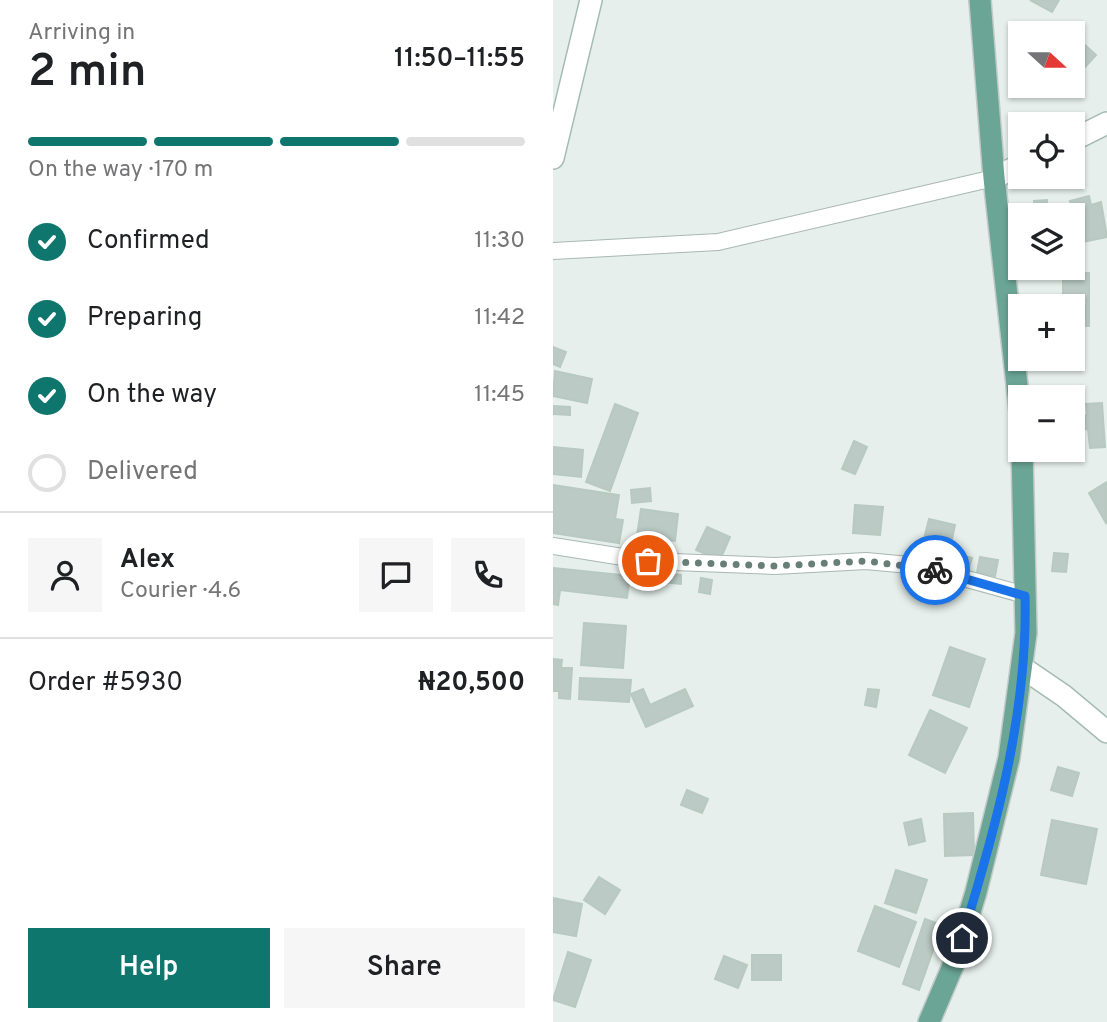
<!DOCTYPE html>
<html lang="en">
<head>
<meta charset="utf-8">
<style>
	:root { --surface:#fff; --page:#f6f6f6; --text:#202124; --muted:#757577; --line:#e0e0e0; --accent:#0f766e }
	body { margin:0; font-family:Overpass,sans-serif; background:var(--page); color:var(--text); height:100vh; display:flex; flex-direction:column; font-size:26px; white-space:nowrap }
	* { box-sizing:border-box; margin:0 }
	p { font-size:23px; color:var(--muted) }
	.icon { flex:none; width:38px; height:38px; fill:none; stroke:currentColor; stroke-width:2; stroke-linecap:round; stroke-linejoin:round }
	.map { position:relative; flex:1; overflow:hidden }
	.panel { display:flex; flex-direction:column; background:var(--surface); width:553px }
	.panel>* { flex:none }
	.needle { width:46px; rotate:111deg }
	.fabs { position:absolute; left:455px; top:21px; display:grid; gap:14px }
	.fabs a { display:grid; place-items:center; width:77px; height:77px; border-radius:0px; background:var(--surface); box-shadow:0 2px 5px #0004; font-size:35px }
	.pin { position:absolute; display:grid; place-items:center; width:60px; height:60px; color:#fff; margin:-30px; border:4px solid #fff; border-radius:50%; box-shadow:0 2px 7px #0007 }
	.courier { position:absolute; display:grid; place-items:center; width:70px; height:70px; margin:-35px; border:5px solid #1a73e8; border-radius:50%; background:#fff; color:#222; box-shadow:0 2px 9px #0007 }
	.overview em { font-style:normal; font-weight:600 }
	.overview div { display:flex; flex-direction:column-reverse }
	.overview { display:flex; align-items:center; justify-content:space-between; height:119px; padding:0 28px }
	h1 { font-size:46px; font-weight:600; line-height:52px }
	.bar { display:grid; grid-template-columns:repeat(4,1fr); gap:10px 7px; align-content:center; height:84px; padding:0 28px }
	.bar i { height:9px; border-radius:5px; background:var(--line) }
	.bar .current { background:var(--accent) }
	.bar p { grid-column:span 4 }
	.line { display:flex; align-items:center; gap:18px; padding:0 28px; border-top:2px solid var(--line) }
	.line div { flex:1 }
	.round { display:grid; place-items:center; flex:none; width:74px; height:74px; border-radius:0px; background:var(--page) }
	ol { padding:0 28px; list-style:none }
	li { display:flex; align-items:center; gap:21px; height:77px }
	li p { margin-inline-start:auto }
	li .icon { padding:7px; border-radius:50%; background:var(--accent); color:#fff; stroke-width:4 }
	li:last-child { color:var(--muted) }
	li i { width:38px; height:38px; border:4px solid var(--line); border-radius:50% }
	.action { display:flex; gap:14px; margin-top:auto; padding:14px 28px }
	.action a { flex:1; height:80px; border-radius:0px; background:var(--accent); color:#fff; font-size:28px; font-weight:600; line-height:80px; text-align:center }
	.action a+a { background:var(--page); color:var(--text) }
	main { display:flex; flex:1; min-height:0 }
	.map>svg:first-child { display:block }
</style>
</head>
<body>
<main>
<section class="panel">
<div class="overview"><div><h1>2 min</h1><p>Arriving in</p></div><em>11:50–11:55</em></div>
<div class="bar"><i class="current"></i><i class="current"></i><i class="current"></i><i></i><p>On the way · 170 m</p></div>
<ol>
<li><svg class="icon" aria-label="check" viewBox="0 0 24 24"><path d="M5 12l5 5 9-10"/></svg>Confirmed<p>11:30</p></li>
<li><svg class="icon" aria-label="check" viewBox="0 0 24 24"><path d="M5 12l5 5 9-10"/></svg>Preparing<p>11:42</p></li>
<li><svg class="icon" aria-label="check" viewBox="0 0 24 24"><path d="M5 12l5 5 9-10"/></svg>On the way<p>11:45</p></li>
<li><i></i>Delivered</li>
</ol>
<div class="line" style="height:126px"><a class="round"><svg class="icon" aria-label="person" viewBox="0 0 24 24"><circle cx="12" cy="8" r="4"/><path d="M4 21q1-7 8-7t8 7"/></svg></a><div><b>Alex</b><p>Courier · 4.6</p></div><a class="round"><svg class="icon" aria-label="chat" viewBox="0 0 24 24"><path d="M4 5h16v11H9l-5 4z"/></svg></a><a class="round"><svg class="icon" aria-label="phone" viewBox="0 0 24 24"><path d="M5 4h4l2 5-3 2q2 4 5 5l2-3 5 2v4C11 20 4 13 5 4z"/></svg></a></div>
<div class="line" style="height:91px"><div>Order #5930</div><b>₦20,500</b></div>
<div class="action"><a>Help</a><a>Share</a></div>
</section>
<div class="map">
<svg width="554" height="1022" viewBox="0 0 554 1022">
	<rect width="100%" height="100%" fill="#e6efeb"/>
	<g fill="#bbcac4" stroke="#b8c9c2" stroke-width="2">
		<path d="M477,0h29l-7,12z"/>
		<path d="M520,34l23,21 -20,22 -3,-2z"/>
		<path d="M536,196l2,9 10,-3 6,35 -34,7v-29h-9l-1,-5 9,-2 -2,-7z"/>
		<path d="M494,200l1,15h-13l-1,-14z"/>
		<path d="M510,273h26v53h-16v-20h-10z"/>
		<path d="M0,347l13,5 -6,15 -7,-3z"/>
		<path d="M2,371l37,8 -5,24 -34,-7z"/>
		<path d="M549,403l3,44 -15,1 -2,-19 -8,1 -1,-14 8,-1 -1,-11z"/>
		<path d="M62,404l23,9 -28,78 -24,-9z"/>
		<path d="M0,406l17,1v8l-17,-1z"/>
		<path d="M301,441l13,6 -12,27 -13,-5z"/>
		<path d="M0,447l30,3 -2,27 -28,-3z"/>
		<path d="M554,482v40l-1,1 -17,-30z"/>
		<path d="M0,485l66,10 -4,24 8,1 -4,23 -66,-10z"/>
		<path d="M97,488l1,13 -19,2 -1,-13z"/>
		<path d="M302,505l28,2 -3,28 -27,-2z"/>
		<path d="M88,509l37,5 -3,27 -38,-5z"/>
		<path d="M376,519l26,6 -7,33 -27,-7z"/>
		<path d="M154,527l23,10 -10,23 -24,-10z"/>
		<path d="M501,553l14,1 -2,18 -14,-1z"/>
		<path d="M403,554l16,4 -4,12 -15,-4z"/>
		<path d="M427,557l18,3 -3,16 -18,-3z"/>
		<path d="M0,568l77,8 -3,22 -67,-8 -2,15 -5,-1z"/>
		<path d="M79,570l49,5v9l-50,-5z"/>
		<path d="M148,578l11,2 -2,14 -11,-2z"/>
		<path d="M31,623l42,3 -3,42 -42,-3z"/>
		<path d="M397,647l35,12 -16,48 -36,-12z"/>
		<path d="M0,659l9,1 -1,8h11l-2,31 -11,-1v-7h-6z"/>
		<path d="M27,678l51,2 -2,22 -50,-3z"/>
		<path d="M90,689l7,16 35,-16 8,17 -47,21 -15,-33z"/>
		<path d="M315,689l11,1 -3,17 -11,-2z"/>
		<path d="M377,710l37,18 -22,45 -36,-18z"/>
		<path d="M505,767l21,6 -7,23 -21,-6z"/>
		<path d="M134,790l21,9 -6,14 -21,-8z"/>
		<path d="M420,813l1,42 -29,1 -1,-42z"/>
		<path d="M368,819l4,22 -16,4 -5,-22z"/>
		<path d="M499,820l45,9 -11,55 -45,-9z"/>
		<path d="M343,870l31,10 -11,33 -31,-10z"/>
		<path d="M46,877l21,13 -15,24 -21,-14z"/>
		<path d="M0,898l29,6 -6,32 -23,-4z"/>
		<path d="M322,906l41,16 -17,45 -41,-16z"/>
		<path d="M372,919l17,6 -23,65 -16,-6z"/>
		<path d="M15,952l23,8 -16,47 -22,-7z"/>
		<rect x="199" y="955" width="29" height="25"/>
		<path d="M171,956l23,9 -9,23 -23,-9z"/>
	</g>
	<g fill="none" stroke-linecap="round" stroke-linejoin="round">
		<g stroke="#a8b8b2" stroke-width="18">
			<g id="street">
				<path d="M0,251l165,-9 276,-64"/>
				<path d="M0,546l95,15 127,5 91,-5 54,5 105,29"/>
			</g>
		</g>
		<g stroke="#a4bbb3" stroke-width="24">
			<g id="secondary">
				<path d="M520,140l34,-17"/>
				<path d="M0,158l38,-158"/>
				<path d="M441,178l26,-13"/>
				<path d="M470,668l41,28 43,36"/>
			</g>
		</g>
		<g stroke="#c2cac8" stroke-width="24">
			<g id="primary">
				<path d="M427,0l14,178 26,234"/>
				<path d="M376,1022l26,-61 21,-69 33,-134 17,-125 -4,-183"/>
			</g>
		</g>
		<use href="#street" stroke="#fff" stroke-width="16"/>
		<use href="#secondary" stroke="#fff" stroke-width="21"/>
		<use href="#primary" stroke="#6aa596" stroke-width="21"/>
	</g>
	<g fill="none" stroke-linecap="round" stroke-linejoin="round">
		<path stroke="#687f78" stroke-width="7" stroke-dasharray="0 12.6" d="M95,561l127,5 91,-5 69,9"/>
		<path stroke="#1a73e8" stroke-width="9" d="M382,570l90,26c3,116 -29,232 -63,342"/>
	</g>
</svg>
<div class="fabs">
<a><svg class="needle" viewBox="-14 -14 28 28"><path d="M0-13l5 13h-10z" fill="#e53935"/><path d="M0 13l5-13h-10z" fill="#757577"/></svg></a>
<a><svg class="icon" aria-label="locate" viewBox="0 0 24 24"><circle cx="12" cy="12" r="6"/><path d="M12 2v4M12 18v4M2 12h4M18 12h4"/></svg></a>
<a><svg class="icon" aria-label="layers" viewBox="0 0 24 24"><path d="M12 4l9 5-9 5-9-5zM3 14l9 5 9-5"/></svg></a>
<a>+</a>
<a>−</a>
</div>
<div class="pin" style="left:95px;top:561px;background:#ea580c"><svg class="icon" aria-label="bag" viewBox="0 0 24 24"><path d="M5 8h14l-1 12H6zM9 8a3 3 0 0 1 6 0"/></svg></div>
<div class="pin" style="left:409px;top:938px;background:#1f2937"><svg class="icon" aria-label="home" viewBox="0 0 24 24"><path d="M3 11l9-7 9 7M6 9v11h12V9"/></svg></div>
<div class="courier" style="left:382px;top:570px"><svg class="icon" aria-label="bike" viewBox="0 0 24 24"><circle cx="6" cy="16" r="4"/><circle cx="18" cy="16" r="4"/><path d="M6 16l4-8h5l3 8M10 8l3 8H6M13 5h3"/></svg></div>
</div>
</main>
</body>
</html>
